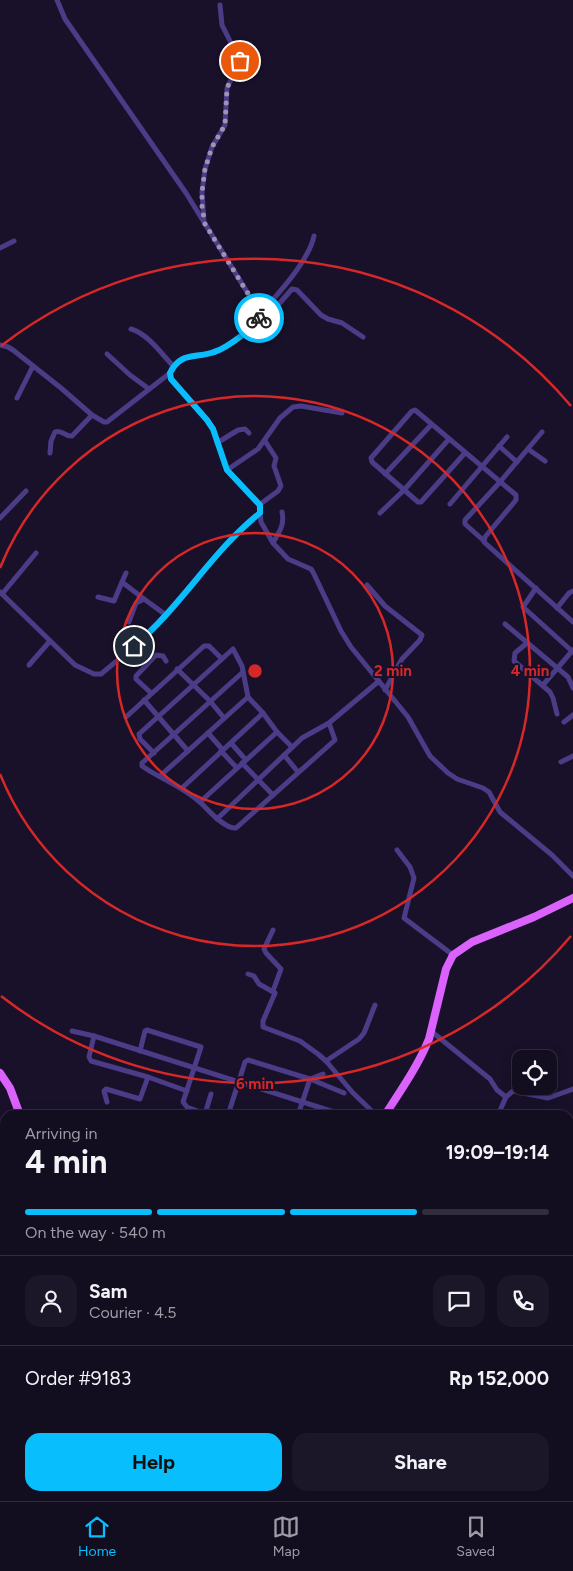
<!DOCTYPE html>
<html lang="en">
<head>
<meta charset="utf-8">
<style>
	:root { --surface:#130d20; --page:#1c1629; --text:#f1f3f6; --muted:#9d9ca5; --line:#322d3e; --accent:#08befd }
	body { margin:0; font-family:Figtree,sans-serif; background:var(--page); color:var(--text); height:100vh; display:flex; flex-direction:column; font-size:19px; white-space:nowrap }
	* { box-sizing:border-box; margin:0 }
	p { font-size:16px; color:var(--muted) }
	.icon { flex:none; width:28px; height:28px; fill:none; stroke:currentColor; stroke-width:2; stroke-linecap:round; stroke-linejoin:round }
	.map { position:relative; flex:1; overflow:hidden }
	.drawer { position:absolute; left:0px; top:1110px; width:574px; height:391px; display:flex; flex-direction:column; background:var(--surface); border-radius:15px 15px 0 0; box-shadow:0 2px 12px #0003,0 0 0 1px var(--line) }
	.drawer>* { flex:none }
	.fabs { position:absolute; left:512px; top:1050px; display:grid; gap:10px }
	.fabs a { display:grid; place-items:center; width:45px; height:45px; border-radius:10px; background:var(--surface); box-shadow:0 2px 12px #0003,0 0 0 1px var(--line); font-size:25px }
	.pin { position:absolute; display:grid; place-items:center; width:42px; height:42px; color:#fff; margin:-21px; border:2px solid #fff; border-radius:50%; box-shadow:0 1px 5px #0007 }
	.courier { position:absolute; display:grid; place-items:center; width:50px; height:50px; margin:-25px; border:4px solid #08befd; border-radius:50%; background:#fff; color:#222; box-shadow:0 1px 6px #0007 }
	.head em { font-style:normal; font-weight:700 }
	.head div { display:flex; flex-direction:column-reverse }
	.head { display:flex; align-items:center; justify-content:space-between; height:85px; padding:0 25px }
	h1 { font-size:32px; font-weight:700; line-height:38px }
	.bar { display:grid; grid-template-columns:repeat(4,1fr); gap:8px 5px; align-content:center; height:60px; padding:0 25px }
	.bar i { height:6px; border-radius:4px; background:var(--line) }
	.bar .active { background:var(--accent) }
	.bar p { grid-column:span 4 }
	.line { display:flex; align-items:center; gap:12px; padding:0 25px; border-top:1px solid var(--line) }
	.line div { flex:1 }
	.round { display:grid; place-items:center; flex:none; width:52px; height:52px; border-radius:15px; background:var(--page) }
	.primary-button { display:flex; gap:10px; margin-top:auto; padding:10px 25px }
	.primary-button a { flex:1; height:58px; border-radius:15px; background:var(--accent); color:#111; font-size:20px; font-weight:700; line-height:58px; text-align:center }
	.primary-button a+a { background:var(--page); color:var(--text) }
	.tab-bar { display:flex; justify-content:space-around; align-items:center; height:70px; border-top:1px solid var(--line); background:var(--surface); font-size:14px; color:var(--muted) }
	.tab-bar a { display:grid; justify-items:center; gap:2px }
	.tab-bar .active { color:var(--accent) }
	.map>svg:first-child { display:block }
</style>
</head>
<body>
<div class="map">
<svg width="573" height="1501" viewBox="0 0 573 1501">
	<rect width="100%" height="100%" fill="#19112a"/>
	<g fill="none" stroke-linecap="round" stroke-linejoin="round">
		<g stroke="#4b3c88" stroke-width="5">
			<path d="M204,221l-2,-29 3,-23 7,-22 13,-22 2,-37 13,-27 -18,-36 -2,-20"/>
			<path d="M0,248l14,-7"/>
			<path d="M267,306l11,-1 14,-16 5,1 24,25 7,4 14,4 21,14"/>
			<path d="M260,313c18,-18 49,-53 54,-77"/>
			<path d="M131,329c17,5 30,24 42,37"/>
			<path d="M0,345l8,2 5,3 48,38 31,27 12,7h3l63,-49c11,-21 24,-15 43,-20 8,-3 39,-23 43,-29 3,-3 3,-7 4,-11l-74,-120 -121,-174 -8,-19"/>
			<path d="M107,354l23,21 19,14"/>
			<path d="M170,373l1,6 36,41 6,9 14,41 32,35 2,17 12,21 15,16 23,10 2,3 28,59 10,16 57,70 22,39 18,17 9,6 26,9 6,4 11,20 52,43 21,21"/>
			<path d="M17,398l16,-32"/>
			<path d="M217,443l21,-13 7,-1 4,4"/>
			<path d="M499,446l18,16"/>
			<path d="M528,449l17,12"/>
			<path d="M50,453l1,-12 4,-9c7,-3 10,5 17,4l20,-21"/>
			<path d="M465,453l-44,49h-3l-46,-40 -1,-4 41,-47 3,-1 101,85v5l-31,37 -1,5 89,80"/>
			<path d="M227,470l31,-21 22,-31 13,-11 8,-1 41,7"/>
			<path d="M385,474l46,-49"/>
			<path d="M450,504l57,-67"/>
			<path d="M259,505l19,-14 3,-5 -7,-20 2,-8 -11,-17"/>
			<path d="M380,513l24,-23 45,-51"/>
			<path d="M0,518l26,-27"/>
			<path d="M483,540l-18,-16v-4l35,-38 42,-50"/>
			<path d="M273,543c6,-11 12,-18 9,-31"/>
			<path d="M122,582l4,-9"/>
			<path d="M367,585l18,21 37,29 -2,5 -18,19 -17,31"/>
			<path d="M536,588l-13,19 50,45"/>
			<path d="M0,592l75,73 19,9h7c23,-19 46,-38 65,-60 31,-34 58,-72 94,-101"/>
			<path d="M2,594l34,-41"/>
			<path d="M98,597l16,4 8,-19 22,17"/>
			<path d="M557,608l12,-15 4,-2"/>
			<path d="M129,622l7,-19 8,-4 22,16"/>
			<path d="M505,624l63,53 5,11"/>
			<path d="M527,643l-12,10 -1,8 36,31 3,6 4,16"/>
			<path d="M29,665l21,-24"/>
			<path d="M177,669l33,32 14,17"/>
			<path d="M243,672l-101,91v3c20,14 41,20 60,38 7,7 23,25 34,24l99,-88 -6,-17"/>
			<path d="M543,685l30,-35"/>
			<path d="M151,693l-15,-14v-3l20,-21 7,1 3,5"/>
			<path d="M144,700l44,51"/>
			<path d="M126,717l78,-71h5l13,13"/>
			<path d="M564,722l9,-7"/>
			<path d="M208,733l14,16"/>
			<path d="M231,743l14,16"/>
			<path d="M221,751l16,17"/>
			<path d="M154,753l-14,-14 -1,-5 94,-85 9,17 6,31 15,16 14,19 15,15"/>
			<path d="M284,755l14,17"/>
			<path d="M561,762l12,-6"/>
			<path d="M242,763l31,32"/>
			<path d="M160,776l88,-79"/>
			<path d="M182,788l81,-75"/>
			<path d="M200,802l77,-70"/>
			<path d="M217,819l85,-81 27,-15 50,-42"/>
			<path d="M397,850l13,17 4,11 -10,40 49,37"/>
			<path d="M273,930l-9,19 2,4 15,16 -8,22"/>
			<path d="M248,974l6,2 5,8 16,9 -12,28v6l37,14 18,13 8,7 27,32 23,22"/>
			<path d="M72,1031l22,5 240,76"/>
			<path d="M431,1031l59,48 7,11 9,7"/>
			<path d="M94,1036l-5,21 2,4 57,16 39,14"/>
			<path d="M140,1051l5,-20 2,-1 54,17 -18,55 4,5 21,8"/>
			<path d="M326,1061l33,-22 5,-6 11,-28"/>
			<path d="M107,1102l-3,-11 2,-2 34,10 8,-22"/>
			<path d="M205,1114l6,-20"/>
			<path d="M228,1115l17,-53 3,-2 62,19 34,14"/>
			<path d="M298,1115l12,-36 13,-5"/>
			<path d="M498,1115l8,-18 7,-6 35,7 25,-9"/>
			<path d="M0,1183l5,-2"/>
			<path d="M0,1189v9"/>
			<path d="M0,1216l5,3"/>
			<path d="M569,1261l4,3"/>
			<path d="M0,1271l5,3"/>
			<path d="M569,1310l4,-4"/>
			<path d="M379,1496l4,3"/>
		</g>
		<g stroke="#db62fd" stroke-width="8">
			<path d="M0,1073l10,15 10,27"/>
			<path d="M385,1115c16,-25 33,-49 44,-76l17,-70 7,-14 19,-13 62,-25 39,-19"/>
			<path d="M0,1470l3,-58v-25l2,-15"/>
		</g>
	</g>
	<g fill="none" stroke-linecap="round" stroke-linejoin="round">
		<path stroke="#9d94b4" stroke-width="5" stroke-dasharray="0 9" d="M240,61l-13,27 -2,37 -13,22 -7,22 -3,23v14l3,18 55,89 -1,5"/>
		<path stroke="#08befd" stroke-width="6" d="M134,646c47,-39 78,-95 126,-133v-8l-33,-35 -14,-41 -6,-9 -36,-41 -1,-6c11,-22 25,-14 44,-21 14,-4 26,-16 38,-24l4,-4 3,-6"/>
	</g>
	<g fill="none" stroke="#d62828" stroke-width="2.5">
		<circle cx="255" cy="671" r="138"/>
		<path d="M0 568A275 275 0 1 1 0 774"/>
		<path d="M571 936A413 413 0 0 1 1 996M1 346A413 413 0 0 1 571 406"/>
	</g>
	<circle cx="255" cy="671" r="8" fill="#d62828" stroke="#19112a" stroke-width="2.5"/>
	<g font-size="15" text-anchor="middle" font-weight="bold" fill="#d62828" stroke="#19112a" stroke-width="4" stroke-linejoin="round" paint-order="stroke">
		<text x="393" y="676">2 min</text>
		<text x="530" y="676">4 min</text>
		<text x="255" y="1089">6 min</text>
	</g>
</svg>
<div class="fabs">
<a><svg class="icon" aria-label="locate" viewBox="0 0 24 24"><circle cx="12" cy="12" r="6"/><path d="M12 2v4M12 18v4M2 12h4M18 12h4"/></svg></a>
</div>
<div class="pin" style="left:240px;top:61px;background:#ea580c"><svg class="icon" aria-label="bag" viewBox="0 0 24 24"><path d="M5 8h14l-1 12H6zM9 8a3 3 0 0 1 6 0"/></svg></div>
<div class="pin" style="left:134px;top:646px;background:#1f2937"><svg class="icon" aria-label="home" viewBox="0 0 24 24"><path d="M3 11l9-7 9 7M6 9v11h12V9"/></svg></div>
<div class="courier" style="left:259px;top:318px"><svg class="icon" aria-label="bike" viewBox="0 0 24 24"><circle cx="6" cy="16" r="4"/><circle cx="18" cy="16" r="4"/><path d="M6 16l4-8h5l3 8M10 8l3 8H6M13 5h3"/></svg></div>
<section class="drawer">
<div class="head"><div><h1>4 min</h1><p>Arriving in</p></div><em>19:09–19:14</em></div>
<div class="bar"><i class="active"></i><i class="active"></i><i class="active"></i><i></i><p>On the way · 540 m</p></div>
<div class="line" style="height:90px"><a class="round"><svg class="icon" aria-label="person" viewBox="0 0 24 24"><circle cx="12" cy="8" r="4"/><path d="M4 21q1-7 8-7t8 7"/></svg></a><div><b>Sam</b><p>Courier · 4.5</p></div><a class="round"><svg class="icon" aria-label="chat" viewBox="0 0 24 24"><path d="M4 5h16v11H9l-5 4z"/></svg></a><a class="round"><svg class="icon" aria-label="phone" viewBox="0 0 24 24"><path d="M5 4h4l2 5-3 2q2 4 5 5l2-3 5 2v4C11 20 4 13 5 4z"/></svg></a></div>
<div class="line" style="height:65px"><div>Order #9183</div><b>Rp 152,000</b></div>
<div class="primary-button"><a>Help</a><a>Share</a></div>
</section>
</div>
<nav class="tab-bar">
<a class="active"><svg class="icon" aria-label="home" viewBox="0 0 24 24"><path d="M3 11l9-7 9 7M6 9v11h12V9"/></svg>Home</a>
<a><svg class="icon" aria-label="map" viewBox="0 0 24 24"><path d="M3 6l6-2 6 2 6-2v14l-6 2-6-2-6 2zM9 4v14M15 6v14"/></svg>Map</a>
<a><svg class="icon" aria-label="saved" viewBox="0 0 24 24"><path d="M7 4h10v16l-5-4-5 4z"/></svg>Saved</a>
</nav>
</body>
</html>
